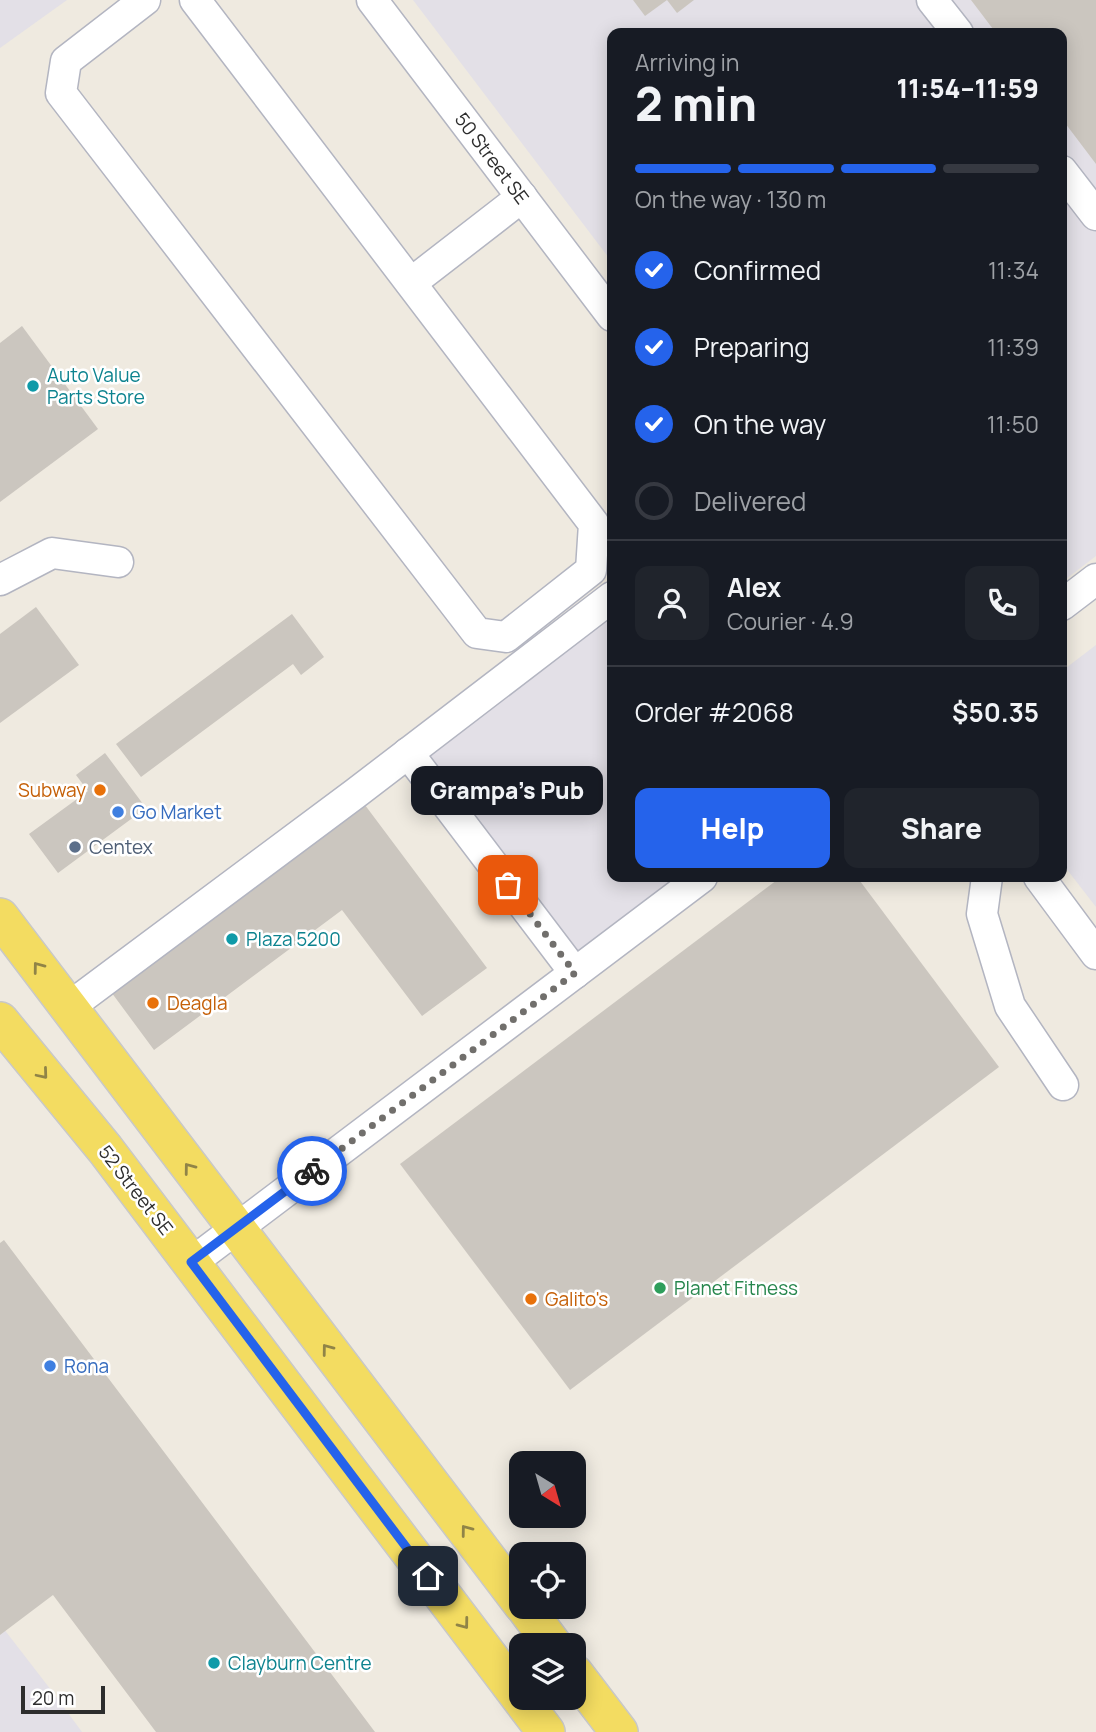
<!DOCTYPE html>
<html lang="en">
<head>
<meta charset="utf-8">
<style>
	:root { --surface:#171b24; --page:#20242c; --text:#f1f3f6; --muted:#9ea1a6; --line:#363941; --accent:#2563eb }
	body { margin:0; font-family:Manrope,sans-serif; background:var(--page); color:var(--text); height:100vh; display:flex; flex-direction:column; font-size:26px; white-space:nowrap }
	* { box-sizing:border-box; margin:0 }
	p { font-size:23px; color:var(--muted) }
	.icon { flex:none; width:38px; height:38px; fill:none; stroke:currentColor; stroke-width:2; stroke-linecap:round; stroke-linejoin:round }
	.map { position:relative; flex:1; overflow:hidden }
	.sheet { position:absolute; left:607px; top:28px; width:460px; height:854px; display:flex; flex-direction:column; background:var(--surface); border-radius:14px; box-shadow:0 4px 18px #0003 }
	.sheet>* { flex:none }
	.needle { width:46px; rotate:143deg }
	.buttons { position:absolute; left:509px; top:1451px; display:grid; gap:14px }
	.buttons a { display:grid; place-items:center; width:77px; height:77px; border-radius:14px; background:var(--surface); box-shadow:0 4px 18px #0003; font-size:35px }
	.scale { position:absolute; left:21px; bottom:18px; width:84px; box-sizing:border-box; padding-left:7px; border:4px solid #2d2d2d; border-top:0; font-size:19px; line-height:24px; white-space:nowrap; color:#2d2d2d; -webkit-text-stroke:5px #fff; paint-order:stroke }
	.pin { position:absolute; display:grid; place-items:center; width:60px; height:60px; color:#fff; margin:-30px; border-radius:14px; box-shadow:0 4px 10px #0006 }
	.courier { position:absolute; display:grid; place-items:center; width:70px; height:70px; margin:-35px; border:5px solid #2563eb; border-radius:50%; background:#fff; color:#222; box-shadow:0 2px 9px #0007 }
	.bubble { position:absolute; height:49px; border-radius:14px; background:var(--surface); box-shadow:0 4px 18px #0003; font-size:23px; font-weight:800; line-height:49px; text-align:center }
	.head em { font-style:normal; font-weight:800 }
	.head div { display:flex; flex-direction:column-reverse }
	.head { display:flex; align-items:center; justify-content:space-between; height:119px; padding:0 28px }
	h1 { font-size:46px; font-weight:800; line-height:52px }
	.bar { display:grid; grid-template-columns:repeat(4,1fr); gap:10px 7px; align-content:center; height:84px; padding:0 28px }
	.bar i { height:9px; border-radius:5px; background:var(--line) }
	.bar .active { background:var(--accent) }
	.bar p { grid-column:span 4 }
	.line { display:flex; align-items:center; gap:18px; padding:0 28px; border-top:2px solid var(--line) }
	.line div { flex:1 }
	.round { display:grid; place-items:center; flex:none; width:74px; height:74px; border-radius:14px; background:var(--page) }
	ol { padding:0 28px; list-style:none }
	li { display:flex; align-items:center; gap:21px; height:77px }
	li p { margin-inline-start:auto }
	li .icon { padding:7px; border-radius:50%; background:var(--accent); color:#fff; stroke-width:4 }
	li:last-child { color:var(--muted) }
	li i { width:38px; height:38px; border:4px solid var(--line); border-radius:50% }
	.action { display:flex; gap:14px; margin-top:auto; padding:14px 28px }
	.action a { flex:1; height:80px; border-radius:14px; background:var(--accent); color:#fff; font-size:28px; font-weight:800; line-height:80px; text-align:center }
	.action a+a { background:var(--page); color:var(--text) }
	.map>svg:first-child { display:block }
</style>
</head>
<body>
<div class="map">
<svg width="1096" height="1732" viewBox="0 0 1096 1732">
	<rect width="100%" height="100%" fill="#efeae0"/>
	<g fill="#e3e0e7">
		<path d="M0,0h67l-67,48z"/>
		<path d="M413,0h683v556l-34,26v-549h-450v229z"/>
		<path d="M612,582v295h80l-117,96 -176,-228z"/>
		<path d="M1096,645v262l-34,-44v-192z"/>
		<path d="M0,1624l51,66 31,42h-82z"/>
	</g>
	<g fill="#cbc6bf">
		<path d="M633,0h34l-22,16z"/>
		<path d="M667,0h27l-17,13z"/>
		<path d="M971,0h125v164l-34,-45v-86h-66z"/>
		<path d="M22,326l76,103 -98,73v-159z"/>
		<path d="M36,607l43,58 -79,58v-89z"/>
		<path d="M292,614l32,43 -23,18 -8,-11 -152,113 -25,-33z"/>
		<path d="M105,753l41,55 -88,65 -29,-39 59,-43 -12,-16z"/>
		<path d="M356,793l131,175 -65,48 -80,-106 -188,140 -51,-69z"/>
		<path d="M781,877h76l142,190 -429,323 -170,-226z"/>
		<path d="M4,1240l188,249 183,243h-219l-103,-137 -53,40v-392z"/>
	</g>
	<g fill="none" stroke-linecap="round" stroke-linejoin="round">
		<g stroke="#b3b5c1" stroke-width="33">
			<g id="minor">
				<path d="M145,0l-79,61 -5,32 416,540 29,4 85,-67 3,-46 -399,-524"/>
				<path d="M372,0l240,316"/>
				<path d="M932,0l26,33"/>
				<path d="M1062,171l34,44"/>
				<path d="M411,283l111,-86"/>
				<path d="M0,580l52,-27 66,9"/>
				<path d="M1062,605l34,-26"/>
				<path d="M408,753l167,220"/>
				<path d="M987,877l-5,37 28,92 53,79"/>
				<path d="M1039,877l57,77"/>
				<path d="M69,1007l287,-214 256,-196"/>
				<path d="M191,1263l511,-386"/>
			</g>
		</g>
		<g stroke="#c8c8c8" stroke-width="40">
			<g id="major">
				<path d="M0,917l522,687"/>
				<path d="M0,1021l105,128 441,583"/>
				<path d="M524,1606l29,39"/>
				<path d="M574,1673l45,59"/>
			</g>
		</g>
		<use href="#minor" stroke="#fff" stroke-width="30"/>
		<use href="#major" stroke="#f3dc61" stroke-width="37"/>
	</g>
	<defs><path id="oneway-chevron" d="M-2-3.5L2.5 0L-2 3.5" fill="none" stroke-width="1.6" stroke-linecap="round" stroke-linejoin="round" transform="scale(1.75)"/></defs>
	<g stroke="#908447">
		<use href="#oneway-chevron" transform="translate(38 967) rotate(-127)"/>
		<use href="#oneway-chevron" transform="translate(43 1074) rotate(50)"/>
		<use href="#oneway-chevron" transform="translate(189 1168) rotate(-127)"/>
		<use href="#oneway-chevron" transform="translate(327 1349) rotate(-127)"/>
		<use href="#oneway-chevron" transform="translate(466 1530) rotate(-127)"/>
		<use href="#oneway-chevron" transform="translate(464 1624) rotate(53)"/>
	</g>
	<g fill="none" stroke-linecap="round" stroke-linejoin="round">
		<path stroke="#716f6c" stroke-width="7" stroke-dasharray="0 12.6" d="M312,1171l263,-198 -67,-88"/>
		<path stroke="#2563eb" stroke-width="9" d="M312,1171l-121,91 237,314"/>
	</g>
	<g fill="#0f9aa8" stroke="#fff" stroke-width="2.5">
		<circle cx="33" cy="386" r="7"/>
		<circle cx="232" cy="939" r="7"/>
		<circle cx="214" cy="1663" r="7"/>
	</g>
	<g fill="#e8710a" stroke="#fff" stroke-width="2.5">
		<circle cx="100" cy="790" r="7"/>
		<circle cx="153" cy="1003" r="7"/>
		<circle cx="531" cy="1299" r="7"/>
	</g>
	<g fill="#3f7fe0" stroke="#fff" stroke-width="2.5">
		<circle cx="118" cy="812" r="7"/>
		<circle cx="50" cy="1366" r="7"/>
	</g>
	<circle fill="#5c6f8a" stroke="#fff" stroke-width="2.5" cx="75" cy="847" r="7"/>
	<circle fill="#2e9e5b" stroke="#fff" stroke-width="2.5" cx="660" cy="1288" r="7"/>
	<g text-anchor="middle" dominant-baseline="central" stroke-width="5" stroke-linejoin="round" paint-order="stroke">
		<g font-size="19" fill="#2d2d2d" stroke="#fff">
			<text transform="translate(492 158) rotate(53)">50 Street SE</text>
			<text transform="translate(136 1190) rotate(52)">52 Street SE</text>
		</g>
		<g font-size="19" fill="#0d838f" stroke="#fff" text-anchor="start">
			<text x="47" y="375">Auto Value<tspan x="47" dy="22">Parts Store</tspan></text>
			<text x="246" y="939">Plaza 5200</text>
			<text x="228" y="1663">Clayburn Centre</text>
		</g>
		<g font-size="19" fill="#c56008" stroke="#fff" text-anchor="start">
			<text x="86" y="790" text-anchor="end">Subway</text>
			<text x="167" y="1003">Deagla</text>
			<text x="545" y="1299">Galito's</text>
		</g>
		<g font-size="19" fill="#366cbe" stroke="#fff" text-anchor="start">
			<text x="132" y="812">Go Market</text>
			<text x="64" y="1366">Rona</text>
		</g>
		<g font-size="19" fill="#4e5e75" stroke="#fff" text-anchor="start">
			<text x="89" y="847">Centex</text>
		</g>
		<g font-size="19" fill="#27864d" stroke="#fff" text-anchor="start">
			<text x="674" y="1288">Planet Fitness</text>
		</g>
	</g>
</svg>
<div class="buttons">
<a><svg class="needle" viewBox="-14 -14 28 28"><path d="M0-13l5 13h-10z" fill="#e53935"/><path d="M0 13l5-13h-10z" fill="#9ea1a6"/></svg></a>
<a><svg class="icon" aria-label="locate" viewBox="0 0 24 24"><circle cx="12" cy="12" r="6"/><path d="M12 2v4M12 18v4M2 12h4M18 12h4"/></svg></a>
<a><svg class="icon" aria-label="layers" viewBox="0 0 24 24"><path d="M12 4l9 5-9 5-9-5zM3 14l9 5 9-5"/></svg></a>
</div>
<div class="scale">20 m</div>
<div class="pin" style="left:508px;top:885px;background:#ea580c"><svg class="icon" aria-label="bag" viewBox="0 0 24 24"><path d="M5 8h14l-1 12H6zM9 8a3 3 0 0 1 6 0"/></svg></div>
<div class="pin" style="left:428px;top:1576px;background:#1f2937"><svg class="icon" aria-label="home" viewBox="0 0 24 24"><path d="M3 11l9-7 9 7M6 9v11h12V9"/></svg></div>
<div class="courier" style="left:312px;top:1171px"><svg class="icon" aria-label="bike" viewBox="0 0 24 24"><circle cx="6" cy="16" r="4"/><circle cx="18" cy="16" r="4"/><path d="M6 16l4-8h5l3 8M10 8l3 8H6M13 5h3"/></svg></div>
<div class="bubble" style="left:411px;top:766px;width:192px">Grampa's Pub</div>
<section class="sheet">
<div class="head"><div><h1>2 min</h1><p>Arriving in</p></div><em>11:54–11:59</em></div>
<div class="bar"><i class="active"></i><i class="active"></i><i class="active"></i><i></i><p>On the way · 130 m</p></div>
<ol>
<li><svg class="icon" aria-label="check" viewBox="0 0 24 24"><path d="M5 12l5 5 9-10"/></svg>Confirmed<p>11:34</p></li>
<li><svg class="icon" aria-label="check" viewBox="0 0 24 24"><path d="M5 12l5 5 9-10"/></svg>Preparing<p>11:39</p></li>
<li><svg class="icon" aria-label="check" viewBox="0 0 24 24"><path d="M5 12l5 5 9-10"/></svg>On the way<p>11:50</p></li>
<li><i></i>Delivered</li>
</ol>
<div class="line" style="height:126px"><a class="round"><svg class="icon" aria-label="person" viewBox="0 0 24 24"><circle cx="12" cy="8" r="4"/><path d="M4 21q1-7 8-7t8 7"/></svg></a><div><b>Alex</b><p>Courier · 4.9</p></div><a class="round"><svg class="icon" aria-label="phone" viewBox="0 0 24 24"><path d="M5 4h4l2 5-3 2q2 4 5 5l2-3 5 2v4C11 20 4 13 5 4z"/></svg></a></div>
<div class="line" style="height:91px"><div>Order #2068</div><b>$50.35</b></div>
<div class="action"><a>Help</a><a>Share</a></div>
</section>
</div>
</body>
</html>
